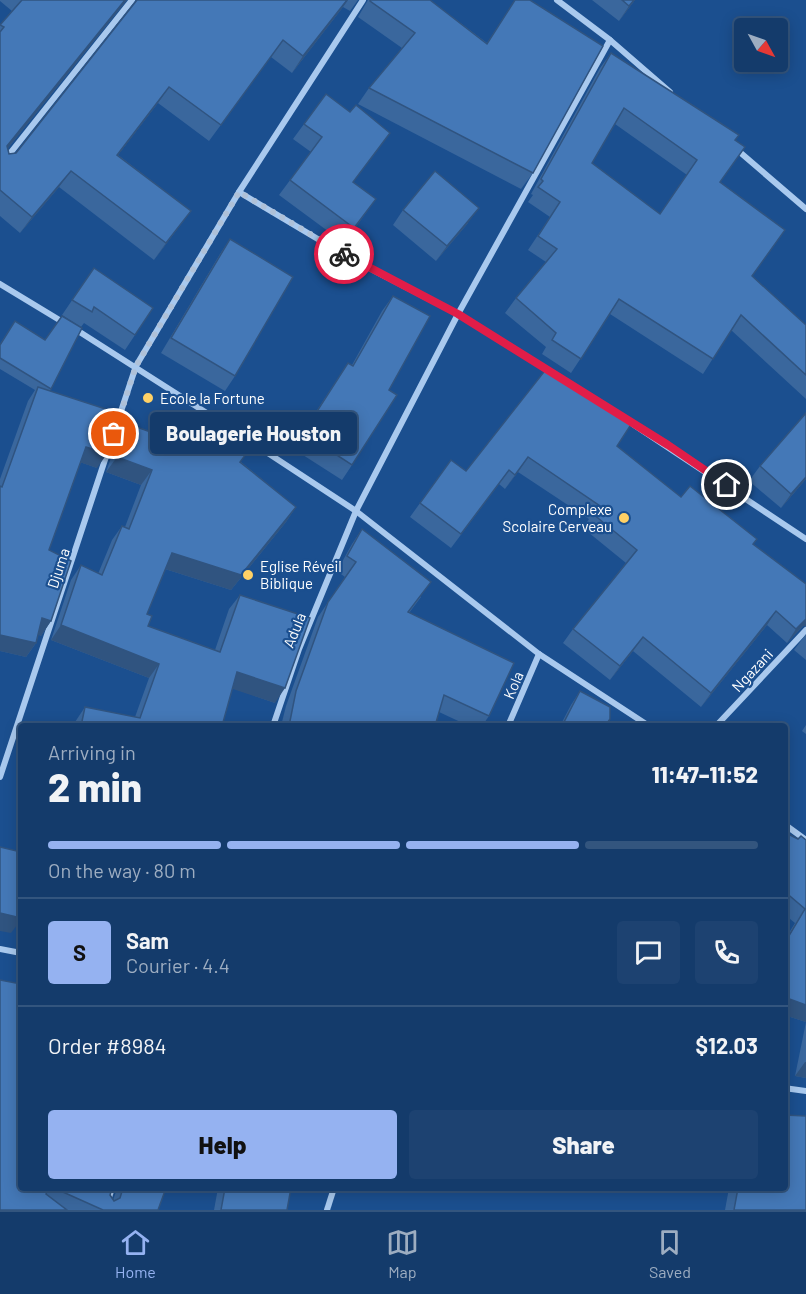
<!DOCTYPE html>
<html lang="en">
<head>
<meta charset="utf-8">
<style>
	:root { --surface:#143b6b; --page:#1d4271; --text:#f1f3f6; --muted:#9dadc1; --line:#33557e; --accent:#95b2f1 }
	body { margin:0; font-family:Barlow,sans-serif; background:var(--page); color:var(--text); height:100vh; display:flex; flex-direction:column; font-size:22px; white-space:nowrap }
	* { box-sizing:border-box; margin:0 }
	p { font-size:20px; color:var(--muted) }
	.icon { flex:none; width:33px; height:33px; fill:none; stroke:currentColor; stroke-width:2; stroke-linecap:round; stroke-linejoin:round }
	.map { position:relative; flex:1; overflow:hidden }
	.sheet { position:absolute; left:18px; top:723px; width:770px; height:468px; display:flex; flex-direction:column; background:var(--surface); border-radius:6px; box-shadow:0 3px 15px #0003,0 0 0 2px var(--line) }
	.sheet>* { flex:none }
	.needle { width:39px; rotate:130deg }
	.fabs { position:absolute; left:734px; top:18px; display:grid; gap:12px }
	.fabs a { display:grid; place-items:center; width:54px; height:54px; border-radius:6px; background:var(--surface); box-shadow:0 3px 15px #0003,0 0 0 2px var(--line); font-size:30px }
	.pin { position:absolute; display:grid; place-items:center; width:51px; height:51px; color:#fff; margin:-26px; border:3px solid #fff; border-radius:50%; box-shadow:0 2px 6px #0007 }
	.courier { position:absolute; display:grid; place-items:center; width:60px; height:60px; margin:-30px; border:4px solid #e11d48; border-radius:50%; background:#fff; color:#222; box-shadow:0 2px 8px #0007 }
	.bubble { position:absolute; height:42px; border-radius:6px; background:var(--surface); box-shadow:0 3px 15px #0003,0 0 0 2px var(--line); font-size:20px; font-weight:800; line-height:42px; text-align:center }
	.summary em { font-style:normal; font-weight:800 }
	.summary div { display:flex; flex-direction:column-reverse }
	.summary { display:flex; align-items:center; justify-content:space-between; height:102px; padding:0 30px }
	h1 { font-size:39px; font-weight:800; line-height:45px }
	.bar { display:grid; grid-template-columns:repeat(4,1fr); gap:9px 6px; align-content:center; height:72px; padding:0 30px }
	.bar i { height:8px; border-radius:4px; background:var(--line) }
	.bar .on { background:var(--accent) }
	.bar p { grid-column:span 4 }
	.line { display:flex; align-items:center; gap:15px; padding:0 30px; border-top:2px solid var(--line) }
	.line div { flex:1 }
	.round { display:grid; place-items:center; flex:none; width:63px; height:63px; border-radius:6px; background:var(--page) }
	.cta { display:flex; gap:12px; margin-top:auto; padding:12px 30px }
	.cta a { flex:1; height:69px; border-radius:6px; background:var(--accent); color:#111; font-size:24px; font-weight:800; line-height:69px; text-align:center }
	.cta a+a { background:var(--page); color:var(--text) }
	.dock { display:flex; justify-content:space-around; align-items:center; height:84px; border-top:2px solid var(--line); background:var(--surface); font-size:16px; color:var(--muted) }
	.dock a { display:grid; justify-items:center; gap:3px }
	.dock .on { color:var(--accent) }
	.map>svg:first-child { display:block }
</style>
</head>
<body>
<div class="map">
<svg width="806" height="1210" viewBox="0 0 806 1210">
	<rect width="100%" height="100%" fill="#1b4f8f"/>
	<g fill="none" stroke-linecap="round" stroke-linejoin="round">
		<g stroke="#a9c9ee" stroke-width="6">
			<path d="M557,0l53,40 60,52"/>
			<path d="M735,148l71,61"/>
			<path d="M0,166l132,-166"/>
			<path d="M239,192l109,65 110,57 95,59"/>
			<path d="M0,284l66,40"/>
			<path d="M75,329l138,88"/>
			<path d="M607,407l199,132"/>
			<path d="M222,423l134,88 183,143 110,72"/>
			<path d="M273,726l26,-77 57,-138 102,-197 152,-274"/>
			<path d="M508,726l31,-72"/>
			<path d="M716,726l90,-96"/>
			<path d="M0,777l136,-411 103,-174 124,-192"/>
			<path d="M784,824l22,16"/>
			<path d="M0,949l21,4"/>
			<path d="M784,1088l22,3"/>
			<path d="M105,1210l7,-22"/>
			<path d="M327,1210l7,-22"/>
		</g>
	</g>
	<g fill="#3a679d" fill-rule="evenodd">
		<path d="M0,0h127l-119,148 1,6 7,-1 120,-153h222l-8,11 -7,-4 -51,66 -21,-16 -62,84 -51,-38 -40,52 73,56 -37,49 -95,-73 -39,46 -20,-17v-191l12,-14 -12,-10z"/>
		<path d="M368,0h62l57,43 28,-43 18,173 -12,16 -163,-85 11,-16 33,-40 -44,-31z"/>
		<path d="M592,0h43l-16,21z"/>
		<path d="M611,53l124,87 -15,43 32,93 54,49v74l-75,-69 -28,44 -93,-60 -39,59 -29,-19 4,-7 -41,-34 11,-15 30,-36 -18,-12 22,-33 -22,-15 5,-7 -2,-1 69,-126zM615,124l72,51 -27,39 -68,-51z"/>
		<path d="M350,112l40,21 -37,49 23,17 -32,44 -65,-48 32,-43 -18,-13 11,-15z"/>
		<path d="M403,210l65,13 -32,38 -43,-36z"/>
		<path d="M230,239l5,137 -10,15 -64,-38 59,-99z"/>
		<path d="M94,268l59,40 -28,42 -41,-27 -3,4 -19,-12z"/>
		<path d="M393,296l-4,94 -37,75 -10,15 -50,-32 56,-85 4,2 30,-54z"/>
		<path d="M15,321l36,68 -1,2 47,77 -17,-6 -31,88 2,71 -10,15 -3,-2 -2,9 -10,14 -26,-6v-172l28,-78 7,-11 -35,-21v-25z"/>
		<path d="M547,368l70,78 64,51 72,47 53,40v42h-3l-16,17 -20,-18 -66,82 -68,-56 -23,29 -47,-37 10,-14 53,-66 -43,-35 6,-9 -71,-47 -13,17 -6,-5 -48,64 -41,-31 41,-57 15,11z"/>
		<path d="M128,424l57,20 56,18 55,45 -10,15 -55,68 -66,-21 -18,45 1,12 67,24 14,-41 11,-14 35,108 -43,-15 -10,38h-148l1,-4 10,-15 50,10 14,-39 -98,-38 20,-60 10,-15 17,9 14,-34 10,-14 3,1 16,-42 -35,-13 12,-34z"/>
		<path d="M760,466l46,13 -25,29 -32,-27z"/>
		<path d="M362,529l59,68 -12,16 80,103 -7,10h-13l-30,-14 -4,14h-154l5,-20 32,-89 27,-40 -8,-6 15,-27z"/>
		<path d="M806,634v26l-12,-10z"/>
		<path d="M580,691l25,35h-45l11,-21z"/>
		<path d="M806,725v9l-4,-3z"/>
		<path d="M784,832l14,7 8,1v238l-11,-2 11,-54 -22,-7v-74l11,-18 -11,-9z"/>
		<path d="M21,1188h91l-2,7 3,5 4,-11v-1h49l-8,22h-158z"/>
		<path d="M218,1188h73l-4,22h-73z"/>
		<path d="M729,1188h55l22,22h-81z"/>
	</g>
	<g fill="#305480">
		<path d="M125,0h2l-127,158 7,-12z"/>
		<path d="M347,0h1l-5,7 -51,66 11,-17z"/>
		<path d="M634,0h1l-16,21 10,-15z"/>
		<path d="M169,87l-11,16 -52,68 11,-16z"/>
		<path d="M71,171l-12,16 -39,46 12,-16z"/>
		<path d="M479,208l-11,15 -32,38 11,-15z"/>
		<path d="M191,211l-12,16 -25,33 12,-17z"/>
		<path d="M86,447l21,7 -10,14 -21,-7z"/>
		<path d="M117,457l35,13 -11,15 -35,-13z"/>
		<path d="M528,457l-10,15 -13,17 10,-14z"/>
		<path d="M806,477v2l-25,29 10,-14z"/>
		<path d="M296,507l-10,15 -55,68 -69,-22 10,-15z"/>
		<path d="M776,611l-9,14 -66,82 10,-14z"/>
		<path d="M42,618l9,3 -10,15 -9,-4z"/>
		<path d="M806,619v7h-3l-16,17 9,-14z"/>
		<path d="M61,625l98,39 -10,14 -98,-38z"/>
		<path d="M0,635l36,8 -10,14 -26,-6z"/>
		<path d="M643,637l-10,14 -23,29 10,-14z"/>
		<path d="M237,672l48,16 -10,15 -48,-16z"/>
		<path d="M0,913l21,5v2l-10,13 -11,-2z"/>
		<path d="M784,997l22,8v17l-22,-7z"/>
		<path d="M805,1062h1v16l-11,-2z"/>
	</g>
	<g fill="#4478b7" stroke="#305480" stroke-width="1.5" fill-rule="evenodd">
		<path d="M22,0h103l-118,146 2,8 7,-1 121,-153h210l-44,56 -20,-16 -62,85 -52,-38 -52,68 74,56 -25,32 -95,-72 -39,46 -32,-27v-158l4,-5 -4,-2z"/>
		<path d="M370,0h60l57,44 28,-44h15l73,46 -70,127 -164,-85 46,-55 -45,-32z"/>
		<path d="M622,0h12l-5,6z"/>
		<path d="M611,53l128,82 -4,5 10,7 -25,35 65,48 -33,46 54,49v50l-65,-60 -28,44 -94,-60 -38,60 -29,-19 4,-7 -40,-35 41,-49 -19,-13 22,-34 -22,-15 5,-6 -2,-2zM624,108l73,52 -37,54 -68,-51z"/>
		<path d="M326,94l24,18 6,-7 34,28 -37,49 23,17 -22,29 -64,-48 32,-43 -18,-13z"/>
		<path d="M435,171l44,37 -32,38 -44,-36z"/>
		<path d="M230,239l63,38 -58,99 -64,-38z"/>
		<path d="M94,268l59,40 -18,27 -41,-28 -2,5 -20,-12z"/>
		<path d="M393,296l37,20 -41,74 8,5 -45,70 -49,-32 45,-70 5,3z"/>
		<path d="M62,316l20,12 -31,61 -51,-31v-13l15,-24 30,19z"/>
		<path d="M547,368l85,55 -15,23 64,51 9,-11 67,53 -4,5 53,40v35l-10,10 -20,-18 -65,82 -68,-56 -23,29 -47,-37 64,-79 -44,-36 7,-8 -72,-49 -13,18 -6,-5 -48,64 -41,-31 31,-43 15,11z"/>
		<path d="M38,387l80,26 -11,41 -21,-7 -37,103 22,11 -20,60 -9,-3 -6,25 -36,-8v-149l2,1z"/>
		<path d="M209,413l43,33 -12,16 56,45 -55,68 -69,-22 -25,61 5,2 -4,10 72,26 20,-57 70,23 -25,70 -48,-16 -15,54h-141l4,-19 55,11 19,-54 -98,-39 20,-60 21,10 20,-49 7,3 23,-59 -35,-13 11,-33 57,20z"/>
		<path d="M806,413v64l-15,17 -31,-28z"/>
		<path d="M362,529l69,53 -23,30 106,51 -25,53 -45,-21 -9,31h-146l7,-35 32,-89 28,-40 -9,-6z"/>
		<path d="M580,691l30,16v12l-5,7h-43z"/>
		<path d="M784,832l14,7 3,-3 5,4v165l-22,-8v-53l21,-35 -21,-18z"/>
		<path d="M0,847l21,5v66l-21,-5z"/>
		<path d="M0,980l21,4v204h28l-3,6 21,16h-67z"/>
		<path d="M784,1115l22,1v94h-72l4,-22h46z"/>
		<path d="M54,1188h58l-2,7 4,6 6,-3 3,-10h43l-8,22h-55z"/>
		<path d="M225,1188h66l-4,22h-66z"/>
	</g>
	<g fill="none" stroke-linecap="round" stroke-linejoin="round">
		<path stroke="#afc1d8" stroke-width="6" stroke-dasharray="0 10.8" d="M114,434l22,-68 103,-174 105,62"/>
		<path stroke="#e11d48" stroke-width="8" d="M344,254l114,60 210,131 59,40"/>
	</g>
	<g fill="#ffd166" stroke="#1b4f8f" stroke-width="2">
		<circle cx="148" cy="398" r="6"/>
		<circle cx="624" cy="518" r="6"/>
		<circle cx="248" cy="575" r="6"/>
	</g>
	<g text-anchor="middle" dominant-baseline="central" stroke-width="4.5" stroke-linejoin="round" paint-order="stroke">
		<g font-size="15" fill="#fff" stroke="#1b4f8f" text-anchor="start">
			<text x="160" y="398">Ecole la Fortune</text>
			<text x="612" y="509" text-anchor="end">Complexe<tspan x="612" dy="17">Scolaire Cerveau</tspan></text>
			<text x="260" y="566">Eglise Réveil<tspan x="260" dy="17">Biblique</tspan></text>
		</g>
		<g font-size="15" fill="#fff" stroke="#1b4f8f">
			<text transform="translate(58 568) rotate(-72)">Djuma</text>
			<text transform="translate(294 630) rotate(-68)">Adula</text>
			<text transform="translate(752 670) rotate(-47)">Ngazani</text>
			<text transform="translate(513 685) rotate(-67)">Kola</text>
		</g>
	</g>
</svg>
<div class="fabs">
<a><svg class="needle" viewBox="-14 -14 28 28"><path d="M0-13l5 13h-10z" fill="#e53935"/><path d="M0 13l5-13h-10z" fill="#9dadc1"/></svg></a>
</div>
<div class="pin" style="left:114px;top:434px;background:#ea580c"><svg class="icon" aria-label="bag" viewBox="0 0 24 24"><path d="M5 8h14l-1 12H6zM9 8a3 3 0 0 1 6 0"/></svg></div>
<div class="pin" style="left:727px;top:485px;background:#1f2937"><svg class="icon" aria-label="home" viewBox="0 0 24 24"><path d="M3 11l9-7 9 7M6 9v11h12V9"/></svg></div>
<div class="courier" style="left:344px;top:254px"><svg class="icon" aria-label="bike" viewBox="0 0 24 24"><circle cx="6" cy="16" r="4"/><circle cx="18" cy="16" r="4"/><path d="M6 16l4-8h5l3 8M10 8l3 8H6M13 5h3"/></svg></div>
<div class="bubble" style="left:150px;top:412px;width:207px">Boulagerie Houston</div>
<section class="sheet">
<div class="summary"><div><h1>2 min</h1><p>Arriving in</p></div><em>11:47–11:52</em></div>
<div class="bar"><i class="on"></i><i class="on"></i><i class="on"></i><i></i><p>On the way · 80 m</p></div>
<div class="line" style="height:108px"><b class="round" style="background:var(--accent);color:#111">S</b><div><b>Sam</b><p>Courier · 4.4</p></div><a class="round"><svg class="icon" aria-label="chat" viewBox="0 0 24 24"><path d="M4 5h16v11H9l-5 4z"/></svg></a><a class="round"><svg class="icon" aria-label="phone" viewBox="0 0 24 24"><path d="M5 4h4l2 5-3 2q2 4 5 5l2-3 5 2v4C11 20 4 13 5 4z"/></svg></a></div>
<div class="line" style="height:78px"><div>Order #8984</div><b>$12.03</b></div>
<div class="cta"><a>Help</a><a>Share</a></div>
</section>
</div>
<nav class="dock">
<a class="on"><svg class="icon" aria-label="home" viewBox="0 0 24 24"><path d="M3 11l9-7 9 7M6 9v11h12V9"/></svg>Home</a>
<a><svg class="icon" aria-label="map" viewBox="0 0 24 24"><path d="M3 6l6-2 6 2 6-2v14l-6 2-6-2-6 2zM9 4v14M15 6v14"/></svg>Map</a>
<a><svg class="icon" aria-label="saved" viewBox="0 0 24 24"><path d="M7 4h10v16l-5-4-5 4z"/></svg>Saved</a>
</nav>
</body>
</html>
